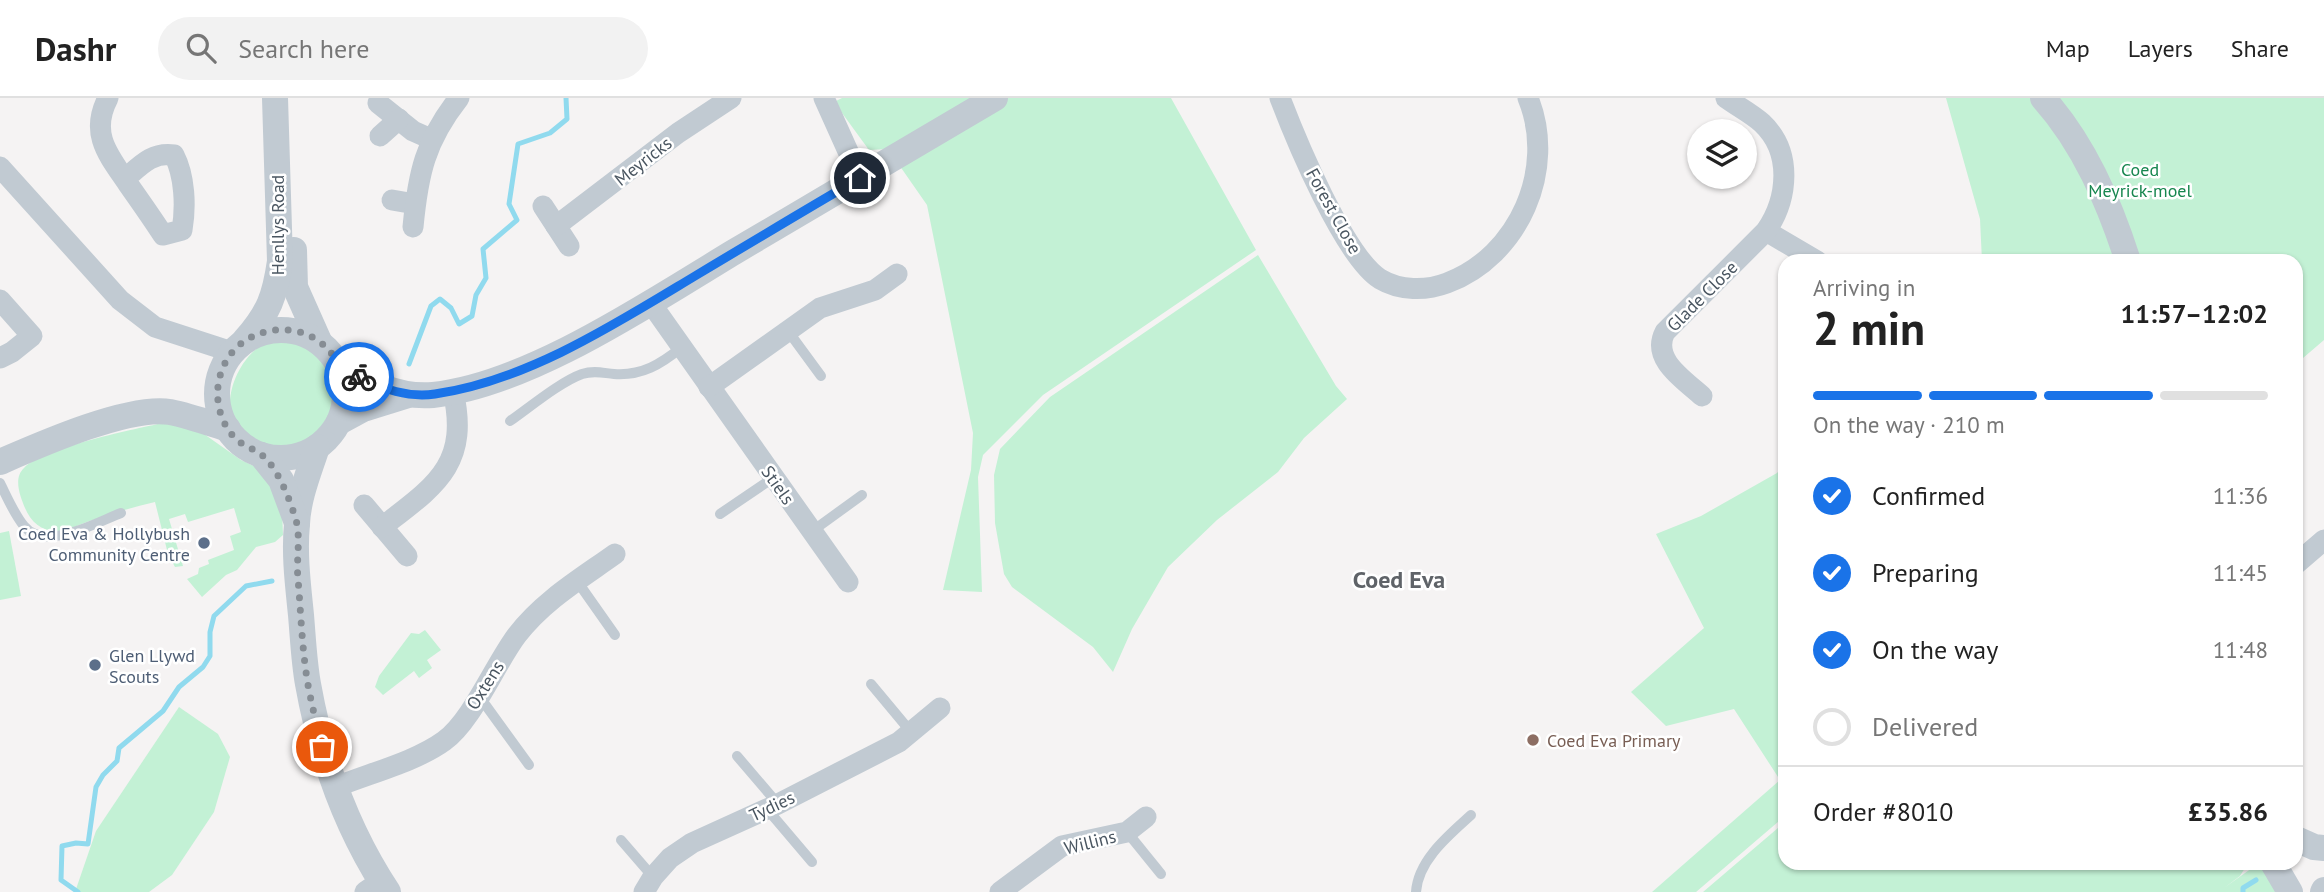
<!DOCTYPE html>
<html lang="en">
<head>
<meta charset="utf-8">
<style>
	:root { --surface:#fff; --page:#f2f2f2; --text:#222; --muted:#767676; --line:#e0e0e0; --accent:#1a73e8 }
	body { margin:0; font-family:"PT Sans",sans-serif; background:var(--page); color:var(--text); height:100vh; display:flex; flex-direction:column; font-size:26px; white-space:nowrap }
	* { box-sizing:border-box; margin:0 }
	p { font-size:23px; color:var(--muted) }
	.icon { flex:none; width:38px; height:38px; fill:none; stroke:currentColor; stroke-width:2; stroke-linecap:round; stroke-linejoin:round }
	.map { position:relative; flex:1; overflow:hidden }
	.sheet { position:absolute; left:1778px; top:156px; width:525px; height:616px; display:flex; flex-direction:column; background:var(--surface); border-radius:21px; box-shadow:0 2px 5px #0004 }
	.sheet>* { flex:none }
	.buttons { position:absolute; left:1687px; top:21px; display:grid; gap:14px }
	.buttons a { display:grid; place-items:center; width:70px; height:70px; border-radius:50%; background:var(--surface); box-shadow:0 2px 5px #0004; font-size:35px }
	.pin { position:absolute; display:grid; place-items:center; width:60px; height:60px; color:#fff; margin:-30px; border:4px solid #fff; border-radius:50%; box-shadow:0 2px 7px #0007 }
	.courier { position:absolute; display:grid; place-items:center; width:70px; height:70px; margin:-35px; border:5px solid #1a73e8; border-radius:50%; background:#fff; color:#222; box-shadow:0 2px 9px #0007 }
	.head em { font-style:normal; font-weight:800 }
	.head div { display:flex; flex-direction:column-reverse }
	.head { display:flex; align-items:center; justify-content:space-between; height:119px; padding:0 35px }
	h1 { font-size:46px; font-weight:800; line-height:52px }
	.bar { display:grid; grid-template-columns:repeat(4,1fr); gap:10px 7px; align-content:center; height:84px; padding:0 35px }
	.bar i { height:9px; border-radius:5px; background:var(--line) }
	.bar .current { background:var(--accent) }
	.bar p { grid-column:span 4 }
	.line { display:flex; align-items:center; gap:18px; padding:0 35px; border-top:2px solid var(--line) }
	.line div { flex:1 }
	ol { padding:0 35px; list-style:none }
	li { display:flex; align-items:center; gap:21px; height:77px }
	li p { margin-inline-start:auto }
	li .icon { padding:7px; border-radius:50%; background:var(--accent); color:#fff; stroke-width:4 }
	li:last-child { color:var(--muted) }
	li i { width:38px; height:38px; border:4px solid var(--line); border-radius:50% }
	header { display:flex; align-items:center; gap:42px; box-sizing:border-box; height:98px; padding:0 35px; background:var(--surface); border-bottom:2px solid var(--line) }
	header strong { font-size:33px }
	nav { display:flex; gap:38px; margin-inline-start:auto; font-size:24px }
	.search { width:490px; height:63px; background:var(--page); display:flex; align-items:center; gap:18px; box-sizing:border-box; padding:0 24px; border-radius:38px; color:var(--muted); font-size:26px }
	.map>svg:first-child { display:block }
</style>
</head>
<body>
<header>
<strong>Dashr</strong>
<div class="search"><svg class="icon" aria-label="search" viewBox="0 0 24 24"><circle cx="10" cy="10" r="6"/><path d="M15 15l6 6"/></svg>Search here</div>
<nav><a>Map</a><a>Layers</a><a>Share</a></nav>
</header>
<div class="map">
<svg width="2324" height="794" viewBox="0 0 2324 794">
	<rect width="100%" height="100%" fill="#f5f3f3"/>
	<g fill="#c3f1d5">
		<path d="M842,0h329l85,152 -213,145 -60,60 -5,22 4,115 -39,-2 28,-120 2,-37 -46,-228 -39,-56 -19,1 -35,-48z"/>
		<path d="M1946,0h378v242l-28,24v-103h-314l-2,-42z"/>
		<path d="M1258,157l78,131 11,13 -43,39 -26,34 -61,48 -49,47 -36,62 -19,43 -20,-25 -81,-60 -8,-13 -9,-51 -1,-48 6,-26 50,-52z"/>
		<path d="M294,239c43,14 53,45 31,84 -6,10 -14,21 -25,27 -21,9 -50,-2 -63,-19 -18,-26 1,-70 26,-85 10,-6 20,-6 31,-7z"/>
		<path d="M167,324l37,12 37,26 15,7 12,10 14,32 1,26 -8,7 -19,5 -19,23 -11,5 -24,22 -15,-18 11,-5 1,-6 10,-4 -1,-4 26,-10 -4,-14 11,-4 -7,-24 -46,14 -3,-8 -16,5 14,47 -8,1 -7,-13 -13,-52c-21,5 -42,11 -62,18 -11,3 -25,11 -36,11 -16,0 -26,-9 -32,-23 -5,-12 -12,-30 -1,-40 20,-21 112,-39 143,-46z"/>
		<path d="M1785,366v352l-89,76h-44l128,-112 -46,-71 -68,17 -35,-34 73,-64 -48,-94 45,-18 76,-43z"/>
		<path d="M9,433l12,65 -21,4v-67z"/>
		<path d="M425,532l16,20 -14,10 5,8 -13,10 -5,-7 -31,24 -8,-8 4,-11 32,-43 8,1z"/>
		<path d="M179,609l39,27 12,23 -16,55 -42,63 -23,17h-74l21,-61z"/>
		<path d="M1785,724v41h463l-8,13 -16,12 35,-25 19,29h-575z"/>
	</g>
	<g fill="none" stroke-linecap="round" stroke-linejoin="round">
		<g stroke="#90daee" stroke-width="5">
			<path d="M409,266l22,-58 9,-7 11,9 8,16 13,-8 4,-21 10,-17 -3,-29 34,-29 -8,-16 9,-60 32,-11 17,-14 -1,-21"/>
			<path d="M78,794l-17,-12 1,-34 14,-3 12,1 8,-57 7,-12 14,-14 2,-13 44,-37 16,-24 24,-20 7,-11v-24l4,-16 32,-30 26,-5"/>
			<path d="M2243,794v-4l13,-8"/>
		</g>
		<g stroke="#c1cad2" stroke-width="10">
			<path d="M788,233l33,45"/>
			<path d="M510,323c20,-14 50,-39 72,-47 12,-4 21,-1 32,0 28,2 47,-10 68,-27"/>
			<path d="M0,385c7,14 14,31 24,43 21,26 71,-3 97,-13"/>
			<path d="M720,416l53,-36"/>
			<path d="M811,434l51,-37"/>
			<path d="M577,483l38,54"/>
			<path d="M871,586l40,48"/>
			<path d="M479,598l50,69"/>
			<path d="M737,658l41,48"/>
			<path d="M767,711l45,53"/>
			<path d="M1127,734l34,42"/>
			<path d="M621,742l32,37"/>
			<path d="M1416,794c2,-32 33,-57 55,-77"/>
		</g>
		<g stroke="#c1cad2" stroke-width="21">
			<path d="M108,0c-19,36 1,58 20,86 12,17 24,34 35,51l19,-5c4,-23 3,-54 -8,-75 -22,-3 -33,10 -49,24"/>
			<path d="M824,0l36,80"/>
			<path d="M1280,0c16,42 64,158 100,181 20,12 46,12 67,4 72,-27 110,-114 81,-185"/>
			<path d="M378,5l35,28 18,8"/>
			<path d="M380,38l19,-17"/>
			<path d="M0,69l120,133 35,27 77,25"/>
			<path d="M392,102l23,4"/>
			<path d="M543,108l26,40"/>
			<path d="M556,128l122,-93 53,-35"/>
			<path d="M413,129c5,-53 12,-86 46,-129"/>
			<path d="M1766,133l51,30"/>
			<path d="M0,202l32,36 -20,16 -12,6"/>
			<path d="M650,204l198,280"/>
			<path d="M709,289l111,-79 55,-18 22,-16"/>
			<path d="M1702,298c-19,-17 -51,-37 -37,-64l101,-101c22,-32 27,-79 -4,-108 -10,-9 -25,-17 -36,-25"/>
			<path d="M364,407l43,51"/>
			<path d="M382,429c53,-41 88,-62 71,-136"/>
			<path d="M2296,466l28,-24"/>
			<path d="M336,689c34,-14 79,-25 108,-46 28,-20 51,-77 73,-106 26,-34 63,-56 98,-81"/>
			<path d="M365,794l16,-11"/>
			<path d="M644,794l9,-15 17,-19 22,-15 86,-39 121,-62 41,-34"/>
			<path d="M1000,794l62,-46 65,-14 19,-15"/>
		</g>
		<g stroke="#c1cad2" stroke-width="26">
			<path d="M2043,0c41,46 66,104 85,163"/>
			<path d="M294,152l1,37 24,54"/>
			<circle cx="281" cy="296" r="64"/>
			<path d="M245,242c24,-27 30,-44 35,-79l-5,-163"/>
			<path d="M339,266c28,19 60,34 94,31 96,-10 218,-93 301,-143 87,-52 174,-102 261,-154"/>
			<path d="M339,324l24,-13 45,-14"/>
			<path d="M317,349c-8,25 -19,51 -20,77 -3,30 1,61 4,91 2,23 3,47 7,69 13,73 39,146 80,208"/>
			<path d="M261,357l20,25 16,43"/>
			<path d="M0,364c39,-17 129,-57 170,-50 20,4 39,11 58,17"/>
			<path d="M2296,741l18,8 10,1"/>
			<path d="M2273,765l17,29"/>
			<path d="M2323,794l1,-2"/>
		</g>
	</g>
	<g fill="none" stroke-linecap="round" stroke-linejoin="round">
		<path stroke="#868d94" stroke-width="7" stroke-dasharray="0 12.6" d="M322,649c-5,-21 -10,-41 -14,-62 -6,-35 -7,-71 -10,-106 -2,-19 3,-41 -2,-59 -6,-20 -18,-52 -34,-65 -9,-7 -19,-9 -27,-17 -24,-25 -23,-67 2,-91 22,-20 58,-24 83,-5 15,12 20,26 39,35"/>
		<path stroke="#1a73e8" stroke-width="9" d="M359,279c24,12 49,21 76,17 92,-13 182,-71 260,-118 55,-33 110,-66 165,-98"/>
	</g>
	<g fill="#5c6f8a" stroke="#fff" stroke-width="2.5">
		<circle cx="204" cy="445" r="7"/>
		<circle cx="95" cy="567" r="7"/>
	</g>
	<circle fill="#8d6e63" stroke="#fff" stroke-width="2.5" cx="1533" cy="642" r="7"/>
	<g text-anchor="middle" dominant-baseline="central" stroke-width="5" stroke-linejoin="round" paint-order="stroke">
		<g font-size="18" fill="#4a5661" stroke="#fff">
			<text transform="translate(643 63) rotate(-38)">Meyricks</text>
			<text transform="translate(1334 113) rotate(61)">Forest Close</text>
			<text transform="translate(277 127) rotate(-90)">Henllys Road</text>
			<text transform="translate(1702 198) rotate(-45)">Glade Close</text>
			<text transform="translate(778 387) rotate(55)">Stiels</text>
			<text transform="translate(485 587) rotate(-58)">Oxtens</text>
			<text transform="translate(772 708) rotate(-25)">Tydies</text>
			<text transform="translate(1090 744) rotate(-14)">Willins</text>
		</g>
		<g font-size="18" fill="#17864f" stroke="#fff">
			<text x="2140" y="71">Coed<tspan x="2140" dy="21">Meyrick-moel</tspan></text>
		</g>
		<g font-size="18" fill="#4e5e75" stroke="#fff" text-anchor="end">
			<text x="190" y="435">Coed Eva &amp; Hollybush<tspan x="190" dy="21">Community Centre</tspan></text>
			<text x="109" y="557" text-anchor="start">Glen Llywd<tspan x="109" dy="21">Scouts</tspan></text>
		</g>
		<g font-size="18" fill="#785e54" stroke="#fff" text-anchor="start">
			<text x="1547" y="642">Coed Eva Primary</text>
		</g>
		<g font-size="24" font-weight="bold" fill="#5f6368" stroke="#fff">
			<text x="1399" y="481">Coed Eva</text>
		</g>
	</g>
</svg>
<div class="buttons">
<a><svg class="icon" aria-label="layers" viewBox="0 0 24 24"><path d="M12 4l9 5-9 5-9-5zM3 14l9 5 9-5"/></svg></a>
</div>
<div class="pin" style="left:322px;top:649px;background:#ea580c"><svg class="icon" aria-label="bag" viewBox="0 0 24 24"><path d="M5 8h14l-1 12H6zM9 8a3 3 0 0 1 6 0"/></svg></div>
<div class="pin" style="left:860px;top:80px;background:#1f2937"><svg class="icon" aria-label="home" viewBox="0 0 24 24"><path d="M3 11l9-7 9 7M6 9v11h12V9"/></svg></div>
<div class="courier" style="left:359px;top:279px"><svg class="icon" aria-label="bike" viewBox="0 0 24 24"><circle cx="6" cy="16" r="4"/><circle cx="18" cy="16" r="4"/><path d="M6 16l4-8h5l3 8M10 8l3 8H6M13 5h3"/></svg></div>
<section class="sheet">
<div class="head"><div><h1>2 min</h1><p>Arriving in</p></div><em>11:57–12:02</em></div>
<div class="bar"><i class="current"></i><i class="current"></i><i class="current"></i><i></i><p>On the way · 210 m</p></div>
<ol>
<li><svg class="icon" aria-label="check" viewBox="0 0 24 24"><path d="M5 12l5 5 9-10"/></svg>Confirmed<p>11:36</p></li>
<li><svg class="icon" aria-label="check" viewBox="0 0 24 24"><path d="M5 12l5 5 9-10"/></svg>Preparing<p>11:45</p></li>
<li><svg class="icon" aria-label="check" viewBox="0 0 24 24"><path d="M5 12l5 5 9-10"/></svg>On the way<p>11:48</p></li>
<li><i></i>Delivered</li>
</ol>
<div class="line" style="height:91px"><div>Order #8010</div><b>£35.86</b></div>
</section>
</div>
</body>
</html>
